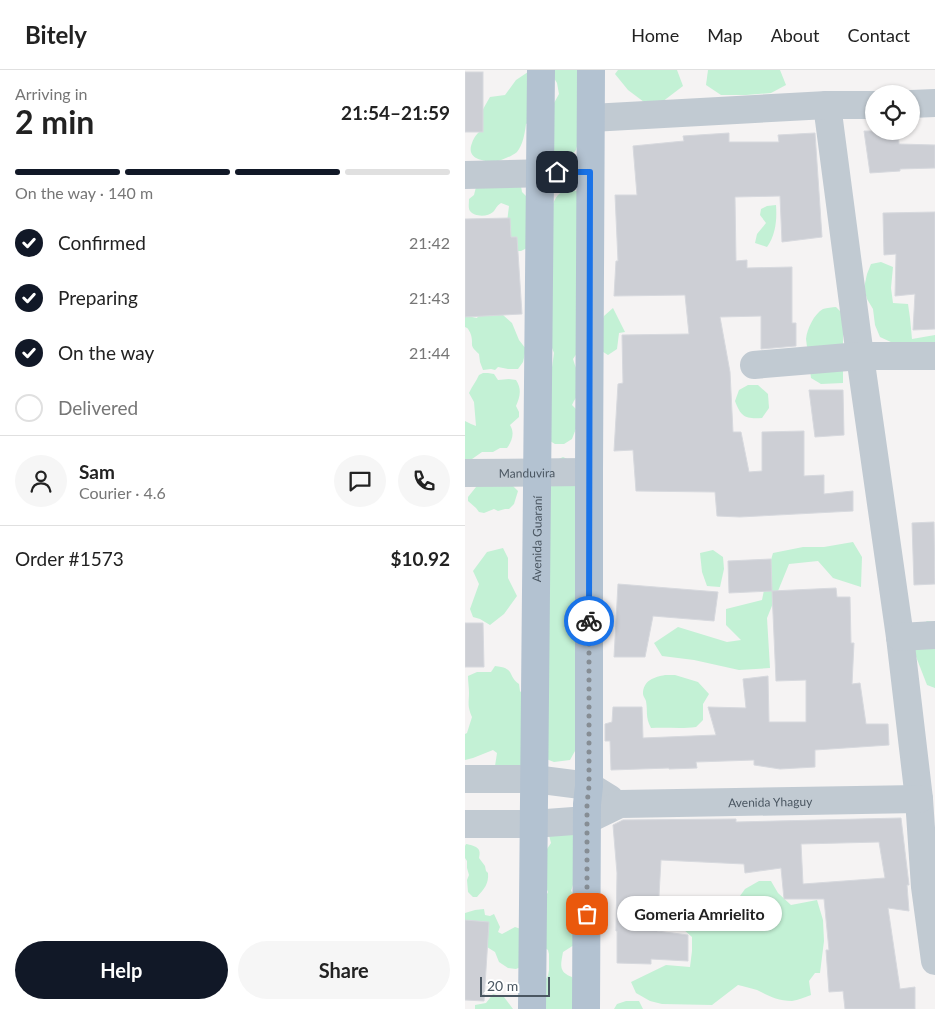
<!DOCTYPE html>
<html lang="en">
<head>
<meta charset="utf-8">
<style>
	:root { --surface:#fff; --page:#f6f6f6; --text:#222; --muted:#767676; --line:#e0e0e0; --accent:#111827 }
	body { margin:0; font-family:Lato,sans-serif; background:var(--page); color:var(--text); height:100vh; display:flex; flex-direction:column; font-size:19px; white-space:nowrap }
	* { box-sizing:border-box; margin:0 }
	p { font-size:16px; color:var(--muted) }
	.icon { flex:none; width:28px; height:28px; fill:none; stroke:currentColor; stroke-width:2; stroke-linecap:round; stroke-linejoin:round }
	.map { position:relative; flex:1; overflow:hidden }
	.sheet { display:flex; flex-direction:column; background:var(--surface); width:465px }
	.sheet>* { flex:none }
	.controls { position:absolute; left:400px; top:15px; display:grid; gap:10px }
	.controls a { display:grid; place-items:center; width:55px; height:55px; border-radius:50%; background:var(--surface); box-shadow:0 1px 4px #0004; font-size:25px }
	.scale { position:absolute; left:15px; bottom:12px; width:70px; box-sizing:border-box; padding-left:5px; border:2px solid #4a5661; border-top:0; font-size:14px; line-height:18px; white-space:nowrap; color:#4a5661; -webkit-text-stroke:4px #fff; paint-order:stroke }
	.pin { position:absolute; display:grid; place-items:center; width:42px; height:42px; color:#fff; margin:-21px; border-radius:10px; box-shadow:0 2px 8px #0006 }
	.courier { position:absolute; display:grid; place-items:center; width:50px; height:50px; margin:-25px; border:4px solid #1a73e8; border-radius:50%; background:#fff; color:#222; box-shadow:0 1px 6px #0007 }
	.bubble { position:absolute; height:35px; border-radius:18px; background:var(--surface); box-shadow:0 1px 4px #0004; font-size:16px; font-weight:700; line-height:35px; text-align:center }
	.headline em { font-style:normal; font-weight:700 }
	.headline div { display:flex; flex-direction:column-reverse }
	.headline { display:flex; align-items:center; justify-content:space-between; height:85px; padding:0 15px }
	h1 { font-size:32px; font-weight:700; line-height:38px }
	.bar { display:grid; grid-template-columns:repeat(4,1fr); gap:8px 5px; align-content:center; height:60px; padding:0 15px }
	.bar i { height:6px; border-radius:4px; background:var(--line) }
	.bar .selected { background:var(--accent) }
	.bar p { grid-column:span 4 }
	.line { display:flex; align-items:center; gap:12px; padding:0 15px; border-top:1px solid var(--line) }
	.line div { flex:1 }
	.round { display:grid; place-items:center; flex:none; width:52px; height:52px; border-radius:26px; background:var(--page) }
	ol { padding:0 15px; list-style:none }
	li { display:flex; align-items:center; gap:15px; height:55px }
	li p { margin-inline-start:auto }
	li .icon { padding:5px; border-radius:50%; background:var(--accent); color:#fff; stroke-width:4 }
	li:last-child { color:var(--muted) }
	li i { width:28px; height:28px; border:2px solid var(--line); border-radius:50% }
	.cta { display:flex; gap:10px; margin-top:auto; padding:10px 15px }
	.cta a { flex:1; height:58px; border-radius:30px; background:var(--accent); color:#fff; font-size:20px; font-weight:700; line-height:58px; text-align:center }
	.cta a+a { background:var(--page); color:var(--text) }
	header { display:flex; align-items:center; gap:30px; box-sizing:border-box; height:70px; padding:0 25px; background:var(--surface); border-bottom:1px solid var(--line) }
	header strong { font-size:24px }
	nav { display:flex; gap:28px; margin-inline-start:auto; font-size:18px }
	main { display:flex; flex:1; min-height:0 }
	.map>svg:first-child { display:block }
</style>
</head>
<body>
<header>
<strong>Bitely</strong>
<nav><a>Home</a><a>Map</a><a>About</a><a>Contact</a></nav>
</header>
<main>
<section class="sheet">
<div class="headline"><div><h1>2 min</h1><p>Arriving in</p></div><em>21:54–21:59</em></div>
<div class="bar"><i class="selected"></i><i class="selected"></i><i class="selected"></i><i></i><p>On the way · 140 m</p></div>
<ol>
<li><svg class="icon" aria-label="check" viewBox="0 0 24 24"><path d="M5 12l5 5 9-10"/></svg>Confirmed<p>21:42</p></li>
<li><svg class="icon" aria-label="check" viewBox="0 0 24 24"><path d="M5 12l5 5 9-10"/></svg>Preparing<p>21:43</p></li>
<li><svg class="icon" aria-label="check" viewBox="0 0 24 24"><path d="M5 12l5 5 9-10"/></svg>On the way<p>21:44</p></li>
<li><i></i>Delivered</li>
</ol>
<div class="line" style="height:90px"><a class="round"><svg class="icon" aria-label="person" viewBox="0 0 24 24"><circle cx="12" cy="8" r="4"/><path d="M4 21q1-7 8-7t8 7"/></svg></a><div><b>Sam</b><p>Courier · 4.6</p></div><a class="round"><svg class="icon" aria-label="chat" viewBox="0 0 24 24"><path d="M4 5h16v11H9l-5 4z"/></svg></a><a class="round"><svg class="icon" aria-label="phone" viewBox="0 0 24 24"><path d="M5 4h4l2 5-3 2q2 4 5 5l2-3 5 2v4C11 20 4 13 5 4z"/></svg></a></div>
<div class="line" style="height:65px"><div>Order #1573</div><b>$10.92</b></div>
<div class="cta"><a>Help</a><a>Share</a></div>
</section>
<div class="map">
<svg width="470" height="939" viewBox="0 0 470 939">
	<rect width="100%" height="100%" fill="#f5f3f3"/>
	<g fill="#c3f1d5">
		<path d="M84,0h48l-21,80 -7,8 -8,2 -7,-4 -2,-10 2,-43 5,-9 -2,-11z"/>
		<path d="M153,0h59l6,16 -21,16h-18l-16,-12 -13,-16z"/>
		<path d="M243,0h72l6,15 -15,8 -25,2h-25l-15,-10z"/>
		<path d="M63,2l16,41 -18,11c-1,8 -3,21 -9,28 -6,5 -16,8 -23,11 -10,-3 -26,-3 -23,-17 2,-6 3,-9 8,-14 -2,-14 4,-23 11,-35l15,-2 11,-15z"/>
		<path d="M21,112l7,6 6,-6 22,4 1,6 8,8 -1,47 -8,4h-3l-8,-14 1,-10 -4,-5 2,-16 -8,-3c-5,3 -5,6 -8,9 -5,5 -19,5 -23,-1 -2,-3 -1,-8 -1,-12l5,-4 2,-8z"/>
		<path d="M106,120l10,2 -4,161 -4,6c3,11 10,22 5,34 -1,4 -4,7 -6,12l5,5 3,8 -8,21 -8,5h-9l-5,-3 -4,-67 6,-7 2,-14 -9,-23 7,-124c5,-11 6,-14 19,-16z"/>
		<path d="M311,135c1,14 0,30 -9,42l-12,-4 2,-9 9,-11 -6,-8 1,-6 6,-3z"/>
		<path d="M416,192l12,5 -2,21 2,15 15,1 2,14 2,21 23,-4v9l-42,-1 -13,-6 -5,-12 -2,-16 -6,-10 -3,-11 3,-14 4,-10z"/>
		<path d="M0,231l3,3 4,13 5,1 5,-8 9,-1 12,6 9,8 7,17 7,9 -3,13 -5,7h-10l-10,-2 -3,3 -4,-1 -8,1 -3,-8 -1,-8c-11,-10 -5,-8 -8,-19 0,-1 -3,-7 -4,-7l-2,-1z"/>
		<path d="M371,237l9,9 -2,20v47l-22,1 -10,-6 -5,-39c1,-10 8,-25 17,-30 4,-1 9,-2 13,-2z"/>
		<path d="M148,238l12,24 -6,1 -2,16 -9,6 -8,-5 2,-29 2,-5z"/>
		<path d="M18,303h5l6,1 4,6 11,-1 7,1c6,9 4,17 0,26l3,6v5l-9,8c5,8 2,16 -3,23h-7l-7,4h-11l-17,12v-43l6,3 5,2 -2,-24 -5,-9c3,-7 7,-11 10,-18z"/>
		<path d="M283,315h10l10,9 1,14 -7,10c-17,1 -21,-1 -27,-17l4,-11z"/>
		<path d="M98,387l13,6 3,263 -4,25 -5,9 -16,2 -13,-5 -14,-68 25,-227z"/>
		<path d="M12,411l36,5 5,5 -4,13 -5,5h-4l-7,2 -4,-2 -10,4 -5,-1 -3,-4 -8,-7v-4l8,-10z"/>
		<path d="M388,472l9,15 -1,30 -28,-9 -15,-17 -29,3 -22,54 3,50 -31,2 -45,-10 -32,-4 -8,-13 24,-16 49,15 14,-2 -15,-15v-16l36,-9 6,-30 5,-17 30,-6h21z"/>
		<path d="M38,478l5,10v20l9,18 -13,18 -14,11 -10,-6 -7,-2 -3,-8 9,-25 -6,-13 14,-19z"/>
		<path d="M248,480l10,7 1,12 -4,18 -13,-1 -5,-14 -2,-19z"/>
		<path d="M462,551l8,1v66l-8,-3 -12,-31 -3,-21z"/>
		<path d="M30,596c21,2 12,10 24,18l1,7 5,6 -3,71 -27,-2 2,-13 -4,-3 -20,8 -8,2v-26l2,-1 5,-16c-5,-11 -3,-15 -3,-24 0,-6 -1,-11 -1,-17l9,-4h14z"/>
		<path d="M200,605h10l23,7 11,12 -6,10v16l-7,7c-15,2 -29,0 -45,1 -6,-12 -3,-15 -5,-27 -1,-3 -3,-5 -3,-7 0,-14 12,-17 22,-19z"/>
		<path d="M116,741l-8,74 -2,6 3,3v51l-11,7c-2,12 -5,20 9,25l1,3 1,29h-34l5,-29 3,-4 1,-6v-16l-1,-4 -3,-2 -1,-48 4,-8 -8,-17 7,-26 4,-6 -2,-8z"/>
		<path d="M1,774c9,2 16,3 13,14l6,8 1,5 2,2c1,11 -4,16 -11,24h-4l-5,-5 -1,-12 2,-5 -2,-7v-7l-2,-3v-12z"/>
		<path d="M294,811h12l7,12 13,12 26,-5 6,20 1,21 -4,32h-5l-6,8 2,14c-6,2 -13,5 -19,6 -15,0 -23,-5 -35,-11 -6,-2 -12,-3 -19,-5l-26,20 -50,-1 -12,-3 -14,-8 -5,-11 35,-17 24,2 2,-16v-14l-9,-8 -19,-5 2,-14 11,-6 13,1 18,-3 15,7 12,-6 10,-14z"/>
		<path d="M19,839l1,6 5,1 4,-2 6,13 -2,5 4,2 13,-7 6,2 2,37 -7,3 -8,-1 -9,-6 -4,-10 -8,-5 -22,-23v-11l10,-3z"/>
		<path d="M28,924l11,3 9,12h-38v-4l11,-2z"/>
		<path d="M161,931h13l4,8h-29l3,-5z"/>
	</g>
	<g fill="#cdcfd5" stroke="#d7d9de" fill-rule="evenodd">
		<rect x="0" y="2" width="18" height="60"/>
		<path d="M399,61h34l1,13 36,1v23l-35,1v2l-30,2z"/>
		<path d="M264,63v9h50l-1,-7 37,-2 7,104 -40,5 -2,-46 -45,1 1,64 11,-1v8l45,-1v56h4v23l-35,3v-33l-41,1 10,55 3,60h8l8,40 13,-1v-39l42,-1v45l20,-1v19l29,-3v20l-113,6 -23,-1 -2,-24 -79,-1 -3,-41 -19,1 4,-67 5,-1 -1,-48 67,-1 -4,-39 -71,1 2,-35h2l-3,-66h22l-4,-49 51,-5 -1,-5z"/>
		<path d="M470,142v117l-22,1 2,-36 -20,2 1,-42 -12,1 -1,-42z"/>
		<path d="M45,148l1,19h6l5,77 -57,3v-98z"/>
		<path d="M344,320h34l1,45 -29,2z"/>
		<path d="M469,452l1,62 -21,1 -2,-62z"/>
		<path d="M306,489l1,32 -43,2 -1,-32z"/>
		<path d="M153,514l100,8 -4,29 -61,-5 -8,41h-31z"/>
		<path d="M371,518l1,9h13l1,46h3l-2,41 8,-1 6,41h22l1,21 -74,5v17l-35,2 -26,-4v-5l-58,2 1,6 -28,1v-1l-58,2 -1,-29h-5v-17l7,-2 1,-15h29l1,31 73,-3 -8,-28 38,1 -3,-29 25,-3 1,46h37v-42l-30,1 -4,-90z"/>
		<path d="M0,553h18l1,44h-19z"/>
		<path d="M436,748l8,67h-2l2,26 -21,-3 12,81 15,-2v22h-70l-2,-18 -14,1 -3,-42h3l-5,-51h-40l-3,-31 -36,5 -1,-9 -83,-4 -4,71 31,4v26l-37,-2v5l-34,-1v-32h-1l1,-58 -4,-48 10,-5 113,-1v3zM414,772l6,36 -82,6 -2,-40z"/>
		<path d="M0,850l24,2 -5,79 -19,-1z"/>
	</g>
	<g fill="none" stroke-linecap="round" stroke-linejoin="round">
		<g stroke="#c1cad2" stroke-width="28">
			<path d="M446,34l24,-1"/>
			<path d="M362,35l33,251 40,281 19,162 6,88 10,74"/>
			<path d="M126,48l236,-13h47"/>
			<path d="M0,105l125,-3"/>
			<path d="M289,295l106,-9h75"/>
			<path id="s1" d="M0,403l124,-1"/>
			<path d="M435,567l35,-2"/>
			<path d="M0,709h69l55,7 21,13"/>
			<path id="s2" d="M0,754h68l54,-4 33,-16 299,-5"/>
		</g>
		<g stroke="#b3c2d1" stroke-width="28">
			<path id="s3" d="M67,939l9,-939"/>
			<path d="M121,939l1,-205 2,-18v-314l2,-402"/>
		</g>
	</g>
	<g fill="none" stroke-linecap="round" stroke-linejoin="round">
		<path stroke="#868d94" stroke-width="5" stroke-dasharray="0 9" d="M122,844v-110l2,-18v-165"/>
		<path stroke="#1a73e8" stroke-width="6" d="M92,102h33l-1,449"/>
	</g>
	<g text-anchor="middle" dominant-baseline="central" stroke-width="4" stroke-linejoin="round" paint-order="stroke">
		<g font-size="12" fill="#4a5661" stroke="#fff">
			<text stroke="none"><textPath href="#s1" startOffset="62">Manduvira</textPath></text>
			<text stroke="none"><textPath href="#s3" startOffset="470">Avenida Guaraní</textPath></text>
			<text stroke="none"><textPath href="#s2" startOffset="309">Avenida Yhaguy</textPath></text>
		</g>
	</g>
</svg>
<div class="controls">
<a><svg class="icon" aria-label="locate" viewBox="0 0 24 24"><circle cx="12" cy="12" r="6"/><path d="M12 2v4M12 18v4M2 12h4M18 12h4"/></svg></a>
</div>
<div class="scale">20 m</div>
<div class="pin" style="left:122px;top:844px;background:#ea580c"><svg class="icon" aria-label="bag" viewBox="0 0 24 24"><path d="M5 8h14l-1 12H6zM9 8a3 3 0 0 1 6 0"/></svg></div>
<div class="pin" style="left:92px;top:102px;background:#1f2937"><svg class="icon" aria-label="home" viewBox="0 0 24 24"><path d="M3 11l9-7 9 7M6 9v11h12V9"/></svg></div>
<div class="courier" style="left:124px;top:551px"><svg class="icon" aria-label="bike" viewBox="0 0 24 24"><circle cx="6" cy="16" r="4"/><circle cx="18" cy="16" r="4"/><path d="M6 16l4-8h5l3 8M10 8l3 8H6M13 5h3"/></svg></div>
<div class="bubble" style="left:152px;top:826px;width:165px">Gomeria Amrielito</div>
</div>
</main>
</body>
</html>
